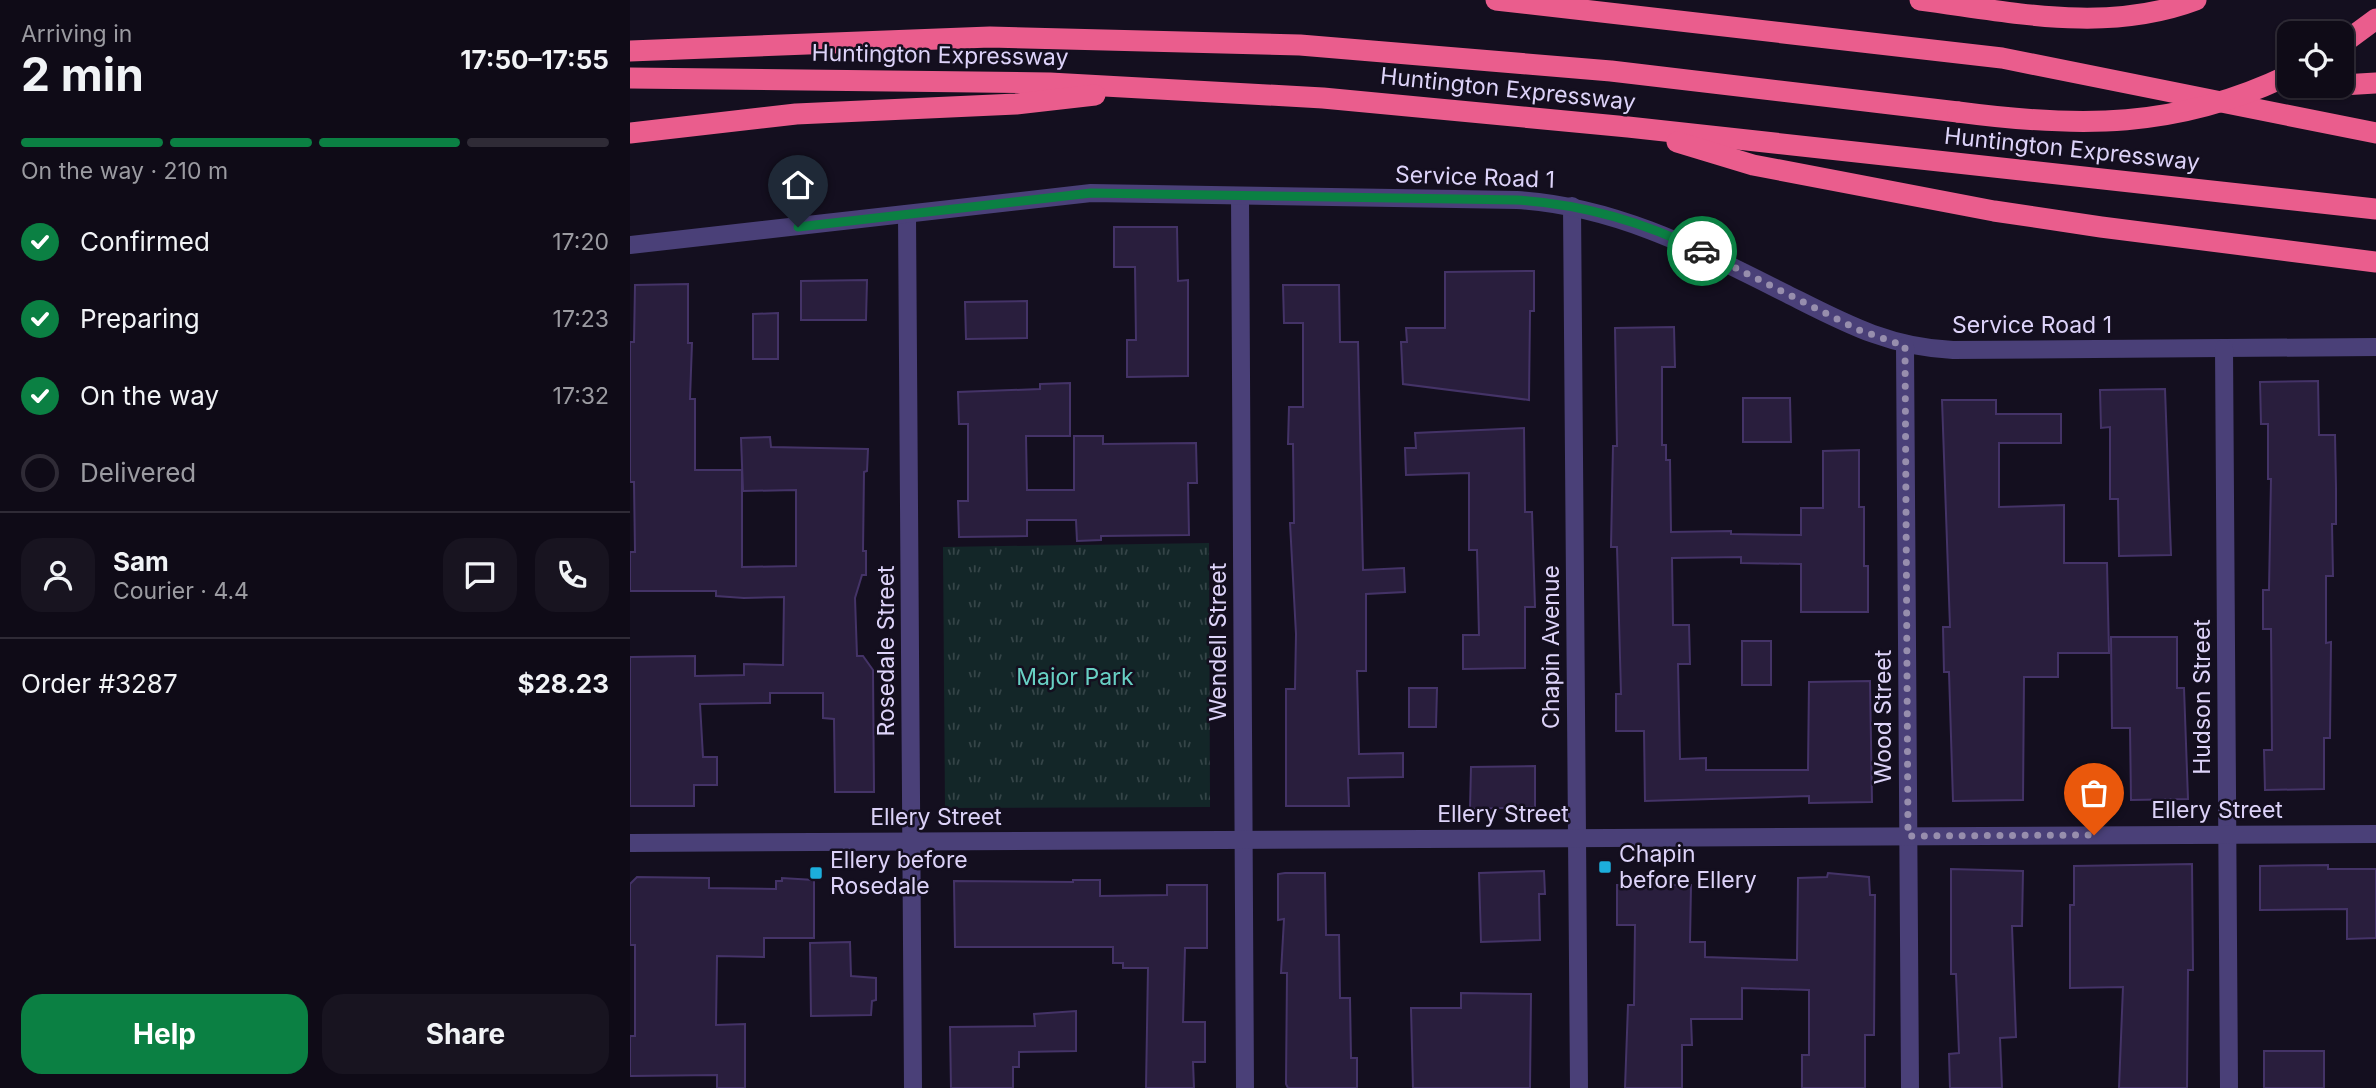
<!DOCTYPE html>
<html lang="en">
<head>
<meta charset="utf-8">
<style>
	:root { --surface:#0f0b17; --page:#181420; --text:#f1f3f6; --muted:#9b9ba1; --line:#2f2b36; --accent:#0b8043 }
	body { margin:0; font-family:Inter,sans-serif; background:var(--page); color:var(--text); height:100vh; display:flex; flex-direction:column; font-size:26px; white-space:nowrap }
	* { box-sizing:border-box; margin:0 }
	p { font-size:23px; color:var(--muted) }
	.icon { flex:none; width:38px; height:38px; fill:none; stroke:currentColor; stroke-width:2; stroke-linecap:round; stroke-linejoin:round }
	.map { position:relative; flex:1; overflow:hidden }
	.drawer { display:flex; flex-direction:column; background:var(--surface); width:630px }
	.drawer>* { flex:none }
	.tools { position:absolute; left:1647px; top:21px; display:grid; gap:14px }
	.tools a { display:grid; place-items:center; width:77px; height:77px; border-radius:14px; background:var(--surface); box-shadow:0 2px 5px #0004,0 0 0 2px var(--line); font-size:35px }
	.pin { position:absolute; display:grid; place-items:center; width:60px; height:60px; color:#fff; margin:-72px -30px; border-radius:50% 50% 50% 0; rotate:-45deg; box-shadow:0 0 7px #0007 }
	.pin .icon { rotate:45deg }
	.courier { position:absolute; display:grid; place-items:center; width:70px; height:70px; margin:-35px; border:5px solid #0b8043; border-radius:50%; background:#fff; color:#222; box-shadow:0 2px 9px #0007 }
	.headline em { font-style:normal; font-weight:700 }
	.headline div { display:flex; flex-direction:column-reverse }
	.headline { display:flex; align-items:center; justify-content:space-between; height:119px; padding:0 21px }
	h1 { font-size:46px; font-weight:700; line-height:52px }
	.bar { display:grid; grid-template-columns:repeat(4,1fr); gap:10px 7px; align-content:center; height:84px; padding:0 21px }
	.bar i { height:9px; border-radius:5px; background:var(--line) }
	.bar .selected { background:var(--accent) }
	.bar p { grid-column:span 4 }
	.line { display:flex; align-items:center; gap:18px; padding:0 21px; border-top:2px solid var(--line) }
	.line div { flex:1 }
	.round { display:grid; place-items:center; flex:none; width:74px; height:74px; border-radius:21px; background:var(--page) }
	ol { padding:0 21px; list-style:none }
	li { display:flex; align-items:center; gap:21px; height:77px }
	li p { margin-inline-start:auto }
	li .icon { padding:7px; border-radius:50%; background:var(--accent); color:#fff; stroke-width:4 }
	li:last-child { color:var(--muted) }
	li i { width:38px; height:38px; border:4px solid var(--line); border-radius:50% }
	.button { display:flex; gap:14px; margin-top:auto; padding:14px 21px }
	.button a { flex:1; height:80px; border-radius:21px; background:var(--accent); color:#fff; font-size:28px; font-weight:700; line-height:80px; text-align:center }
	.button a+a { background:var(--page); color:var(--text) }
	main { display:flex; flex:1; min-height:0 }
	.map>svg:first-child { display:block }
</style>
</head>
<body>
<main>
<section class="drawer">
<div class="headline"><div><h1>2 min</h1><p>Arriving in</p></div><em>17:50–17:55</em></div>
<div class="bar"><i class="selected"></i><i class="selected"></i><i class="selected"></i><i></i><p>On the way · 210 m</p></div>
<ol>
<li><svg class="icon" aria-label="check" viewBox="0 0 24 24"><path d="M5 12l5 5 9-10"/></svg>Confirmed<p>17:20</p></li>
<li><svg class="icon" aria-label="check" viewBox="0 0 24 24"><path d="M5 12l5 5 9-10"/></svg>Preparing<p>17:23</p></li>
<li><svg class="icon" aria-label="check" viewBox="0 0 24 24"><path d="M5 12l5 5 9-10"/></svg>On the way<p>17:32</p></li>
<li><i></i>Delivered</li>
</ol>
<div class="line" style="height:126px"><a class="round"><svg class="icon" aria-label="person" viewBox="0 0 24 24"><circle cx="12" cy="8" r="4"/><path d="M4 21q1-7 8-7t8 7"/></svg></a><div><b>Sam</b><p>Courier · 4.4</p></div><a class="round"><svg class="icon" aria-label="chat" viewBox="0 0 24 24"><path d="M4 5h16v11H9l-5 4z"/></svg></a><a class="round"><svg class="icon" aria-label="phone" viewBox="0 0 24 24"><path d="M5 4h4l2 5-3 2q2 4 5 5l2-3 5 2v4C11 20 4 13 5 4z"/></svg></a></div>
<div class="line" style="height:91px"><div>Order #3287</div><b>$28.23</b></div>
<div class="button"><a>Help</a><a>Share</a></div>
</section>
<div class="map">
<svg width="1746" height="1088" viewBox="0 0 1746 1088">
	<defs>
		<pattern id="park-tufts" width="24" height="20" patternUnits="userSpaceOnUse" patternTransform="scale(1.75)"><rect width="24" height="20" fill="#132628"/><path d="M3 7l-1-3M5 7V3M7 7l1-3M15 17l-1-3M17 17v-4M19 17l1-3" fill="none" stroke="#354548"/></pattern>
	</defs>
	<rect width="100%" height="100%" fill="#140f1f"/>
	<path fill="url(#park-tufts)" d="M579,543l1,264 -265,1 -2,-261z"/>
	<g fill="#291e3d" stroke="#443367" stroke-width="2">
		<path d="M484,227h63l1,54 10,-1v96l-61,1v-37h9l-1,-73h-21z"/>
		<path d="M904,271v40h-4l-1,89 -126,-16 -2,-42h6l-1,-14h39v-56z"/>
		<path d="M237,280l-1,40h-65v-39z"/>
		<path d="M58,284v59h4l-2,56h5v71h47v97l54,-1v-76l-53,1 -2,-53 29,-1 1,10 97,2 -1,22 -3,1 -1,79h3v24h-4l-7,23 2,58h6l10,14 1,122h-39l-1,-73 -11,-1v-25h-53v10l-70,1 3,53h14v28h-23v21h-64v-149l65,-1v20l49,-1v-11l39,1 1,-68 -40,1 -28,-2v-5h-86v-39h5l-1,-70h-4v-140h4l1,-57z"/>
		<path d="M653,285h56l1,57h18l5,228 41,-2 1,24 -39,2v77h-9l2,83 44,-1v24l-55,1 1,28h-63v-117h9l1,-55 -6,-111h4l-1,-79h-5l1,-37h14v-84h-19z"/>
		<path d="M397,301v37l-61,1 -1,-37z"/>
		<path d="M148,313v46h-25v-45z"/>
		<path d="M1044,327l1,40h-13v78h4v15h4l1,72 60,-1v3l70,1v-27h22v-57l36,-1v57h5v59h4v46h-67v-48l-60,-1v-6l-69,1 1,67h16l1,39h-12l2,95 26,-1v12h102l1,-88 61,-1 2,121 -63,1v-7l-164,5 -1,-70h-28v-37h5l-4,-147h-6l2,-101h4l-2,-118z"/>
		<path d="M1688,381l1,54h16l1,53v36h-4l1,52h-7v67l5,-1 -1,96h-6v51l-59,1 -1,-40h8l-1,-121h-8v-39h6l2,-111h-3v-55h-7l-1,-42z"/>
		<path d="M440,383v53h-44l1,54h47v-54h29v8l93,-1 1,40h-9l1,52 -88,1v4l-24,1 -1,-21h-49v16l-68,1 -1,-36h10v-77h-9l-1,-32 82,-3v-5z"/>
		<path d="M1535,389l6,166 -52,1 -1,-57h-8v-72l-9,1 -1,-38z"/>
		<path d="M1113,398h47l1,44h-48z"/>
		<path d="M1312,400h54v14h65v29h-62v64l65,-2v58h43l2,90h-51v24h-34l-1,123 -70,1 -4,-129h-5l-1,-45h7z"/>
		<path d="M894,428l1,84h7l3,95h-10v61l-62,1v-34h16l-2,-85h-8v-77l-63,2 -1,-27h11l-1,-15z"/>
		<path d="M1481,637h66v51h7l4,111 -57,1 -1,-72h-18z"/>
		<rect x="1112" y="641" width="29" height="44"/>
		<path d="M779,688h28l-1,39h-27z"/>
		<path d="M905,766v41l-65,2 1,-42z"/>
		<path d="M1562,864l1,106h-5l-1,118h-68l4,-101 -53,1v-83h4v-39z"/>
		<path d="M1698,865v4h48v69l-29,1v-30l-87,1v-44z"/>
		<path d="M1321,869l72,2 -1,55h-10l4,111 -16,1 2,50h-52l-1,-34 10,-1 -3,-79h-5z"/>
		<path d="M914,871l1,23h-6l1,46 -59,2 -2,-69z"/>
		<path d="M655,873h40l1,62h13l1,63h10l1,60h6v30h-69l-2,-4 1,-111h-6l3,-54 -6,1v-46z"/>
		<path d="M1198,873l41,4 1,18h5l-1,140h-9v53h-63v-33h7v-65l-67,-2v31h-51l1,26h-10v43h-57l3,-83h6l1,-80h-18v-40h74l-1,57h15v15l92,3 1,-82 29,-1z"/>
		<path d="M7,877l72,1v10l67,1v-8h6v-3l32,2v58h-50v19l-47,-1 -1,69 29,-1v64h-28v-13l-87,1v-40h5v-91h-5v-61z"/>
		<path d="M443,880h27v16l67,-1v-10h40v63h-22l-2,74h22v40h-12l1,26h-48l2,-120h-25v-5h-10v-16h-158l-1,-66 119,1z"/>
		<path d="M220,942l1,34 25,2v22l-4,1 -1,14 -60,1 -1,-73z"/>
		<path d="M831,993l70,1 -1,94h-117l-2,-80h50z"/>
		<path d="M446,1011v40l-57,1v15h-6v21h-62l-1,-61 85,-1 -1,-12z"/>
		<rect x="1634" y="1051" width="60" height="37"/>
	</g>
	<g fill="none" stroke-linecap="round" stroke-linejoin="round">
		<g stroke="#4a4078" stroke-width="18">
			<path d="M610,196l5,892"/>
			<path d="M942,206l7,882"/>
			<path d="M277,214l6,874"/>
			<path d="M0,245l461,-52 426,7c98,6 180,49 266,92 58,29 103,55 170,58l423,-3"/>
			<path d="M1275,346l5,742"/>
			<path d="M1594,348l5,740"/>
			<path d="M0,843l1746,-9"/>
		</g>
		<g stroke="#ea5d8d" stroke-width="21">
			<path d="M866,0l506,58 374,75"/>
			<path d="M1290,0c92,12 186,34 276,0"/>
			<path d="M1712,44l34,-25"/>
			<path d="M0,51l360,-14 310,8 311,26 347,41"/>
			<path d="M0,78l420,5 273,15 305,29 748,82"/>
			<path d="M1712,85l34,-2"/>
			<path d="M0,133l166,-19 220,-10 79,-9"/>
			<path d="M1047,142l76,23 241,46 107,16 275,35"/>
		</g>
		<path stroke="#ea5d8d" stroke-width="21" d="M1328,112c120,16 219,17 331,-37"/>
	</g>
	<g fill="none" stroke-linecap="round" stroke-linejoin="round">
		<path stroke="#978ead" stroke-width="7" stroke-dasharray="0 12.6" d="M1072,251l157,79 46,16 3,490 186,-1"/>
		<path stroke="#0b8043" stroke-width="9" d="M168,227l293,-34 426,7c65,4 127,22 185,51"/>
	</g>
	<g fill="#1caedc" stroke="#140f1f" stroke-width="2.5">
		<rect x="968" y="860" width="14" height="14" rx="3.5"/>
		<rect x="179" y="866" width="14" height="14" rx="3.5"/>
	</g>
	<g text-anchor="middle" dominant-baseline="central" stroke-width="5" stroke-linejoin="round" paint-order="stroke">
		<g font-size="23" fill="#ddd3f9" stroke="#140f1f">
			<text transform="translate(310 55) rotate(1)">Huntington Expressway</text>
			<text transform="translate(878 89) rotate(6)">Huntington Expressway</text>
			<text transform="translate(1442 149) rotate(6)">Huntington Expressway</text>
			<text transform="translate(845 177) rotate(2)">Service Road 1</text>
			<text x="1402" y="325">Service Road 1</text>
			<text transform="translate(588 642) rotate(-90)">Wendell Street</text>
			<text transform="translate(921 647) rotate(-90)">Chapin Avenue</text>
			<text transform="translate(256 651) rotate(-90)">Rosedale Street</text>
			<text transform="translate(1572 697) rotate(-90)">Hudson Street</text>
			<text transform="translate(1253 717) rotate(-90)">Wood Street</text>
			<text x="1587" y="810">Ellery Street</text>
			<text x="873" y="814">Ellery Street</text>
			<text x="306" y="817">Ellery Street</text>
		</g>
		<g font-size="23" fill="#68d0c4" stroke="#140f1f">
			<text x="445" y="677">Major Park</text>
		</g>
		<g font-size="23" fill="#ddd3f9" stroke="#140f1f" text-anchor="start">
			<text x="989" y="854">Chapin<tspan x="989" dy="26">before Ellery</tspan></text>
			<text x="200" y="860">Ellery before<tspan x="200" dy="26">Rosedale</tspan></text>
		</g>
	</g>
</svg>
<div class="tools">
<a><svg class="icon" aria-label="locate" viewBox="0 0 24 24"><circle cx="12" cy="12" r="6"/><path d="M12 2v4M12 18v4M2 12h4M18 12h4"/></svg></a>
</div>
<div class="pin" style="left:1464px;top:835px;background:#ea580c"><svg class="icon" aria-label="bag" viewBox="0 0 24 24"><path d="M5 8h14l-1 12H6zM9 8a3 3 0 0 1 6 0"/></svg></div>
<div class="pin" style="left:168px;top:227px;background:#1f2937"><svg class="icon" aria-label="home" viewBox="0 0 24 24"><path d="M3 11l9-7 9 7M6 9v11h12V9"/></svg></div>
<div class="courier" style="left:1072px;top:251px"><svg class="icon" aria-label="car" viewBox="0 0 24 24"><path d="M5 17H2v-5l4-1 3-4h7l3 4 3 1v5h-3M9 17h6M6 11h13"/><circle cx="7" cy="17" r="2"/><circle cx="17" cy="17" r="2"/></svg></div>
</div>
</main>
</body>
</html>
